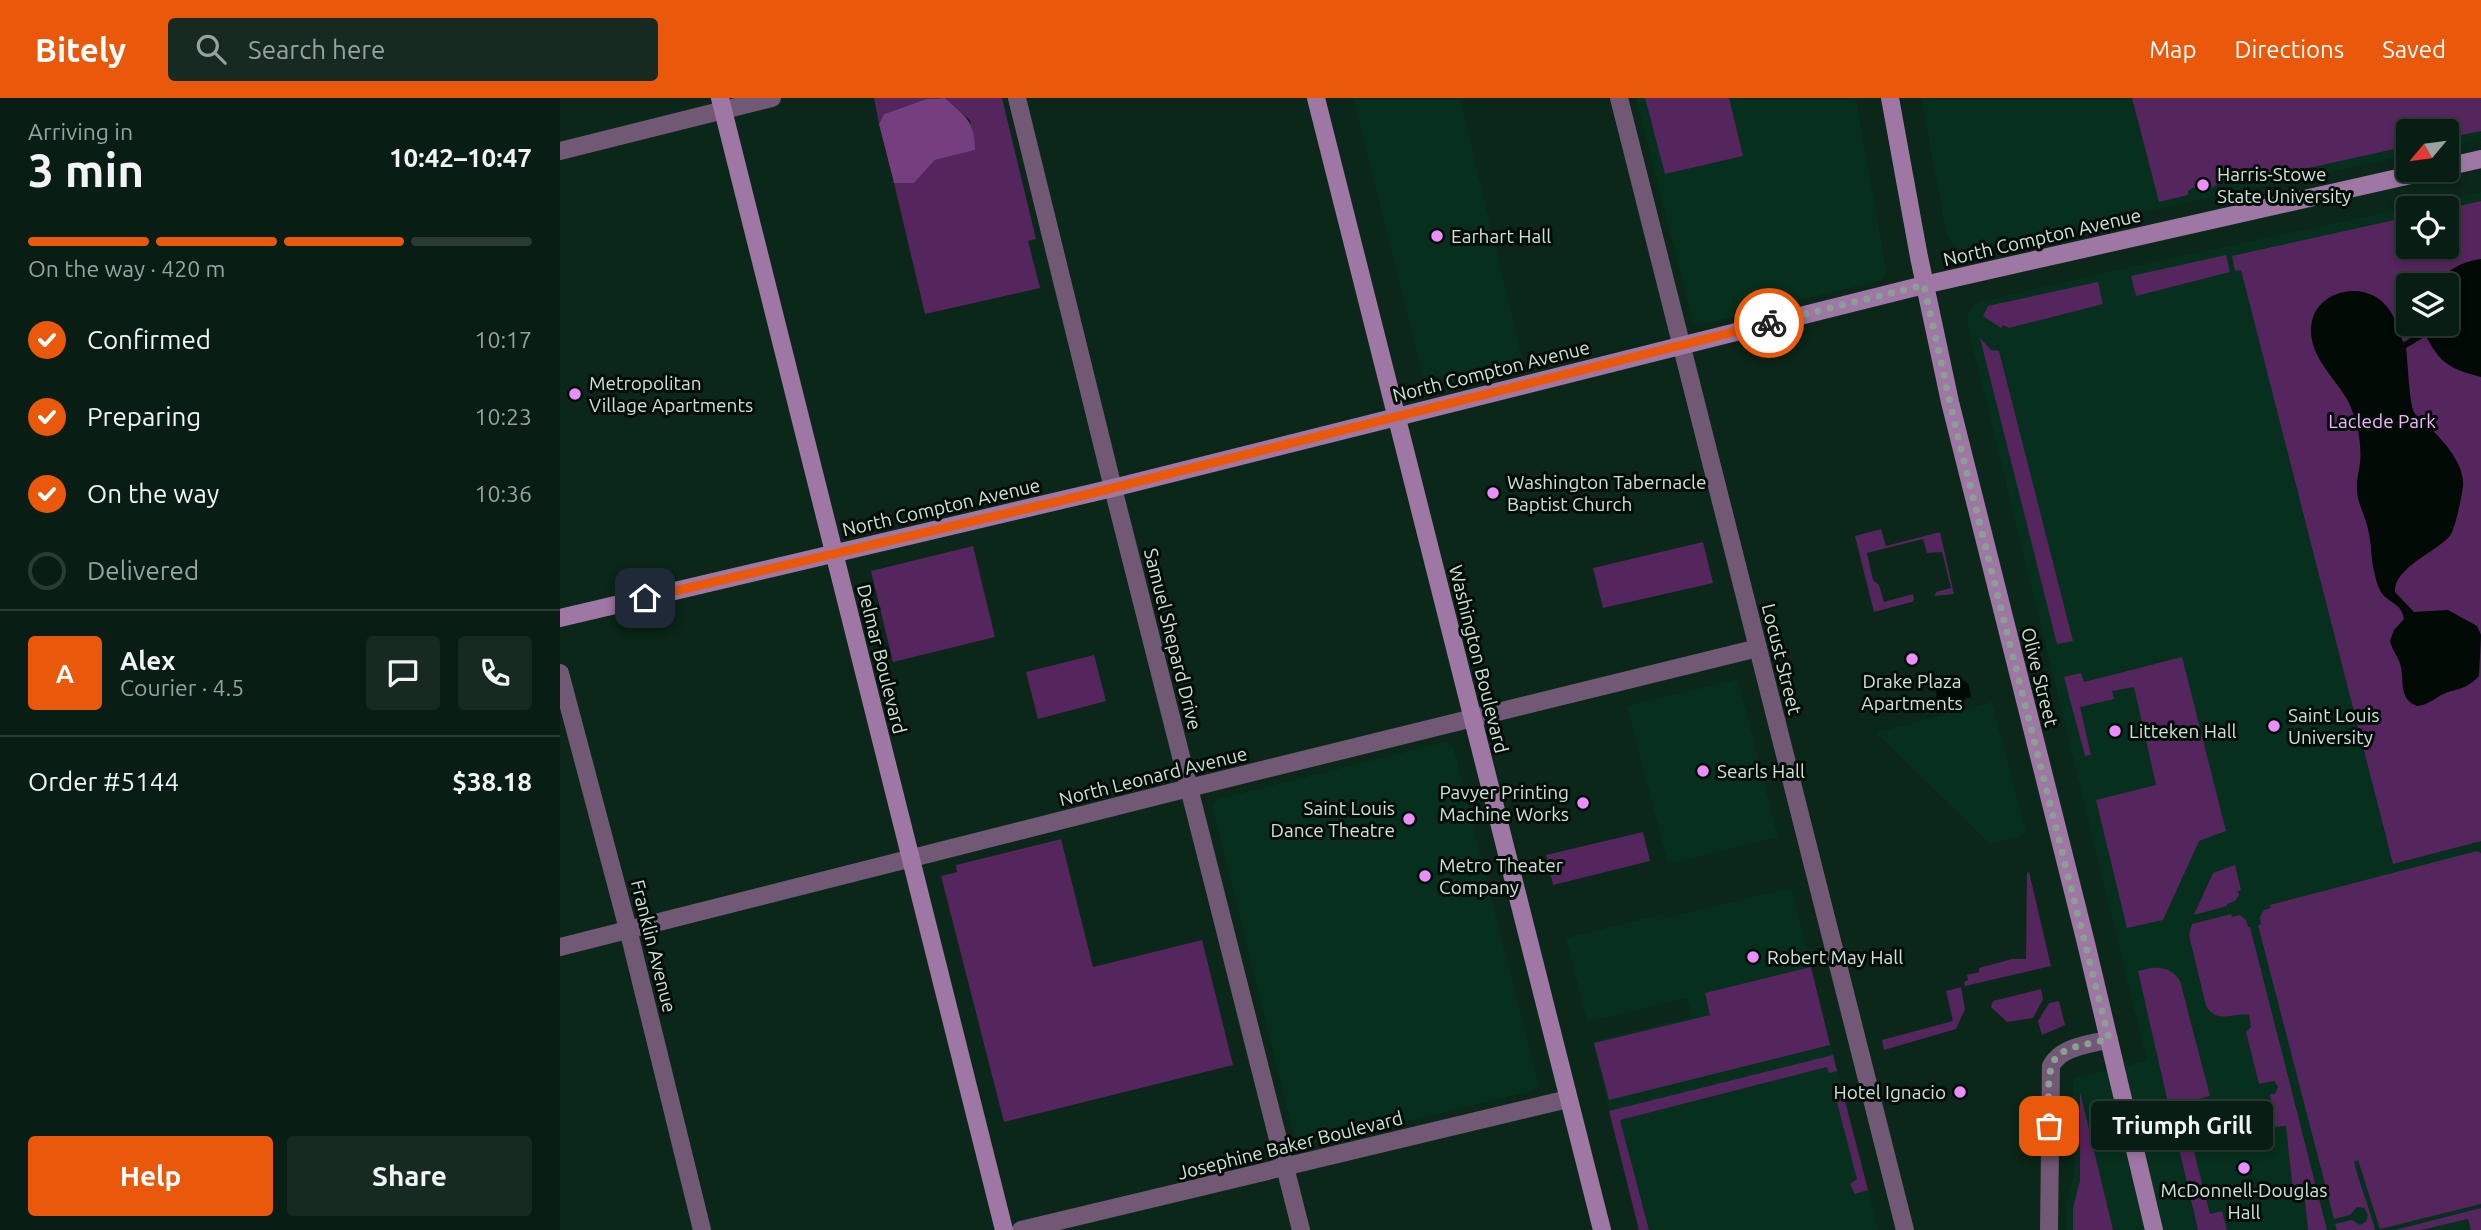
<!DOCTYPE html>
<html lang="en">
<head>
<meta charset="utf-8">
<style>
	:root { --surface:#081d13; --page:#162a21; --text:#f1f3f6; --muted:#98a2a0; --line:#293b33; --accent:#ea580c }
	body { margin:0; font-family:Ubuntu,sans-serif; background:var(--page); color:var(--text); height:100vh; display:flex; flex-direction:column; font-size:26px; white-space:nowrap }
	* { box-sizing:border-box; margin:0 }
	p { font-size:23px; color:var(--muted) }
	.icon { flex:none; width:38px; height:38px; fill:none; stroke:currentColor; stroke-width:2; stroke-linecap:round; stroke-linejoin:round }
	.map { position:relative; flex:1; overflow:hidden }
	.panel { display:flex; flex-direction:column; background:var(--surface); width:560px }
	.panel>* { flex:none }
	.needle { width:46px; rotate:241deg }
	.controls { position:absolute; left:1836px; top:21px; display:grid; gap:14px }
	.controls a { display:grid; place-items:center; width:63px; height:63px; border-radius:7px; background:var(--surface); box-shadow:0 4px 10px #0003,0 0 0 2px var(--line); font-size:35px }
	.pin { position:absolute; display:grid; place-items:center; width:60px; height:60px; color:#fff; margin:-30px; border-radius:14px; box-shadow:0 4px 10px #0006 }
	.courier { position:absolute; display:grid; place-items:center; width:70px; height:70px; margin:-35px; border:5px solid #ea580c; border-radius:50%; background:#fff; color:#222; box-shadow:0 2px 9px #0007 }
	.bubble { position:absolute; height:49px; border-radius:7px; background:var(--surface); box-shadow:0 4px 10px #0003,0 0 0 2px var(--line); font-size:23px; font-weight:600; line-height:49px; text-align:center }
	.headline em { font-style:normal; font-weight:600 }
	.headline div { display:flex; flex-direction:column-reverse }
	.headline { display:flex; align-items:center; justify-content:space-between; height:119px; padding:0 28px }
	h1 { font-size:46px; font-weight:600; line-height:52px }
	.bar { display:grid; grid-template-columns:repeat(4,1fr); gap:10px 7px; align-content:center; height:84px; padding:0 28px }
	.bar i { height:9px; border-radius:5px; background:var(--line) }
	.bar .active { background:var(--accent) }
	.bar p { grid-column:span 4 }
	.line { display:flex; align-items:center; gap:18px; padding:0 28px; border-top:2px solid var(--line) }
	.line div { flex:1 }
	.round { display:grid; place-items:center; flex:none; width:74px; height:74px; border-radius:7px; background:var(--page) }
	ol { padding:0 28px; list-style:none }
	li { display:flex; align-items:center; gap:21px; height:77px }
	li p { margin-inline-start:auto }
	li .icon { padding:7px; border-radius:50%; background:var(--accent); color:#fff; stroke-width:4 }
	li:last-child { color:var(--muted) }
	li i { width:38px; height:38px; border:4px solid var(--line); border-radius:50% }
	.button { display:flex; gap:14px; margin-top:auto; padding:14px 28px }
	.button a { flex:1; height:80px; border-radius:7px; background:var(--accent); color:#fff; font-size:28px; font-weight:600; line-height:80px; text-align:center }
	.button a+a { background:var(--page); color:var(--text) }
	header { display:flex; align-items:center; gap:42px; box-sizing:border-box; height:98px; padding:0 35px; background:var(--accent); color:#fff }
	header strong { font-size:33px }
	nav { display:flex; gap:38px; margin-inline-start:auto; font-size:24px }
	.search { width:490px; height:63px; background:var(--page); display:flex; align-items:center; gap:18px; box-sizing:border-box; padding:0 24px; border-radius:7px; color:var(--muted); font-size:26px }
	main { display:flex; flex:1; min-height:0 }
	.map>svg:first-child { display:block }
</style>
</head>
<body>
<header>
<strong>Bitely</strong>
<div class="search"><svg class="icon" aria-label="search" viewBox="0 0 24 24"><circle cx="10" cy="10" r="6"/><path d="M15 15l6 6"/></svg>Search here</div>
<nav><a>Map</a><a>Directions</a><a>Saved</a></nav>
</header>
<main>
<section class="panel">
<div class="headline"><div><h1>3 min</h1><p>Arriving in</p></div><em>10:42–10:47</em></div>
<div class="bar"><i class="active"></i><i class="active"></i><i class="active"></i><i></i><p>On the way · 420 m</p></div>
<ol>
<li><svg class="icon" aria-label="check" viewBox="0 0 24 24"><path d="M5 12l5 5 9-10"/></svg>Confirmed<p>10:17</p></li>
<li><svg class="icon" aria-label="check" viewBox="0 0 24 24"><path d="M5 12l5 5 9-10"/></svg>Preparing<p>10:23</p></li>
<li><svg class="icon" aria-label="check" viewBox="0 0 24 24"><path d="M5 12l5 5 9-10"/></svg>On the way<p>10:36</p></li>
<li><i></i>Delivered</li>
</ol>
<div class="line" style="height:126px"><b class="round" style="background:var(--accent);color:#fff">A</b><div><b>Alex</b><p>Courier · 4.5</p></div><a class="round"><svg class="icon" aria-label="chat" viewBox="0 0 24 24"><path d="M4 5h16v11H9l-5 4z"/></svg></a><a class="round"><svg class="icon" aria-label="phone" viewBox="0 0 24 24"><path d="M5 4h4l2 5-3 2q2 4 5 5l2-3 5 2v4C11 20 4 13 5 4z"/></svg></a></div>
<div class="line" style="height:91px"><div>Order #5144</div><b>$38.18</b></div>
<div class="button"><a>Help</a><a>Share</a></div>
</section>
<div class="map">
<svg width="1921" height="1132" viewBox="0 0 1921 1132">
	<rect width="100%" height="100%" fill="#0a2719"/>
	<g fill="#072f1d" fill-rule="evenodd">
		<path d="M793,0h107l62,259 -98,23z"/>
		<path d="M1076,0h220l31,177 -8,6 -179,44 -7,-3z"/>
		<path d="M1361,0h560v41l-34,8 -1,-16h-38v24l-442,95 -11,-3 -8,-11z"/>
		<path d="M1921,94v1038h-415v-24l8,-31 -1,-97 74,-17 -179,-734v-13l7,-10 5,-2 150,-35zM1848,110h38v39h-38zM1848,187h38v39h-38z"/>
		<path d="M1178,581l40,158 -110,27 -41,-158z"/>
		<path d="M1432,604l33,126v5l-8,4 -27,7 -114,-111z"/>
		<path d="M885,644l8,4 86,341 -7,4 -230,56 -8,-11 -82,-330 6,-7z"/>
		<path d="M1231,790l87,342h-239l-47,-189 99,-24 -4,-19 -100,24 -21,-84 97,-24 2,4z"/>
	</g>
	<g fill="#55255d" fill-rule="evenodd">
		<path d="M314,0h67l-15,1 -42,15 -5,10z"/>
		<path d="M385,0h57l34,141 -8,2 12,47 -115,26 -31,-131h20l21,-23 39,-10 -4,-30z"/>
		<path d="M1085,0h84l14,58 -78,18z"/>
		<path d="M1572,0h349v33l-34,7 -1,-7h-38v15l-144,32 -4,-4 -9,1c-19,16 -19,0 -30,7 -8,5 -11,7 -21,10l-6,-5 -6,4v4l-29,7z"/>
		<path d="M1921,103v640l-88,23 -152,-594 -6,1 -3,-15 176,-39v30h38l1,-38zM1848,187h38v39h-38z"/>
		<path d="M1666,157l4,17 -94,24 -5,-20z"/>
		<path d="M1538,184l5,22 -94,24 -6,-3 -2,3 -18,-12 5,-10 4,-1z"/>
		<path d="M1420,240l11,12 8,1 74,290 -16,3z"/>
		<path d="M1321,431l5,17 54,-14 14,62 -19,2 1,-4 15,-4 -9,-36 -15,1 -4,-14 -56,14 6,27 6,5 5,17 29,-8 1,6 -2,2 -38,10 -19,-76z"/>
		<path d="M1143,444l10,41 -110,25 -10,-40z"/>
		<path d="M413,448l22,91 -102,25 -22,-91z"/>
		<path d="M534,557l12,46 -68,18 -12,-47z"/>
		<path d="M1622,559l44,174 -27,10 -36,79 -36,8 -31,-128 60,-15 -22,-98 -22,4 2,8 -34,8 11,48 -6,1 -21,-79 17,-4 3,9z"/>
		<path d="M1083,734l7,29 -97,24 -7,-30z"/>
		<path d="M501,741l32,128 109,-27 31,125 -229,57 -63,-246 16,-4 -1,-7z"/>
		<path d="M1917,753l4,2v351l-101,25 -22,-69 -4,2c6,24 15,44 21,68h-38l-2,-6 17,-4 8,5 6,-3 2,-7 -4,-7 -7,-1 -7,8 -16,4 -76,-294 3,-1 -1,-7 4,-7 7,-2 -1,-3z"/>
		<path d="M1675,767l6,25 -3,1 1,4 -4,6 -8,3v2l-33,9 19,-42z"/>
		<path d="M1469,774l22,94 -86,20 -1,-4 4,-2 -1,-5 12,-3v-4l33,-9h14l1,-86z"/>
		<path d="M1671,816l1,3 8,-2 6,5 2,7h2l77,303h-19l-4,-38h-11l-7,-66 -13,1 -3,-33h5l3,-7 -4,-6 -15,3 -13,-52 5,-5 -2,-12c-16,-3 -31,10 -43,-9l-17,-71 3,-11z"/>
		<path d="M1251,869l19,78 -221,55 -15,-57 116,-28 -5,-22z"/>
		<path d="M1591,870c13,-1 22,2 29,13l30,115 -16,4 7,25 -7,10 -18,3 -38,-167z"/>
		<path d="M1401,889l4,22 -9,20 -72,21 -2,-10 71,-19 -7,-30z"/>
		<path d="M1481,891l2,10 -10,19 -26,4 -16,-15 2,-6z"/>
		<path d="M1499,903l6,24 -23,10 -4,-14 11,-18z"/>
		<path d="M1273,957l4,16 -8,2 -2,-6 -207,53 29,110h-10l-30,-119z"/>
		<path d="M1520,994l33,138h-40v-22l7,-27z"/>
		<path d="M1283,995l25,97 -13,4 -5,-10 7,-5 -22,-84z"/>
		<path d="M1631,1042l19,74 12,-3 5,19h-29l-20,-86z"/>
		<path d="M1921,1110v22h-10l-3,-11 -47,11h-26z"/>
	</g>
	<path fill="#753e7f" d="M385,0c20,18 30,23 30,52l-40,10 -21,23h-20l-15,-59 5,-10 42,-15z"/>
	<g fill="#020a05">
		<path d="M1921,161v118c-30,-8 -41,-13 -55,-41l-20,12c2,14 3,54 8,64 3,6 10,10 15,15 15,14 36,38 34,59 -1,10 -8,45 -14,51 -14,15 -56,32 -54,55l19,20 34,-2 29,16 4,9 -2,41c-16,17 -25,11 -41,21 -8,5 -12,8 -21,9 -18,-7 -13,-23 -16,-39 -2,-10 -9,-16 -11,-26l4,-11 10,-11c-2,-16 -16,-16 -23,-27 -4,-6 -6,-17 -8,-25 -2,-14 -2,-28 -6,-42 -3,-12 -10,-23 -10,-35 -1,-9 2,-18 3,-27 2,-20 -3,-44 -12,-62 -14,-25 -43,-48 -36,-80 6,-27 41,-38 64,-24 16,10 22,28 27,45l3,-1 18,-12 -1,-5h23v-39h-10c12,-16 25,-23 45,-26z"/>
		<path d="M1405,583l4,4 2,12 -35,10 -2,-7 3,-1 -1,-10z"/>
	</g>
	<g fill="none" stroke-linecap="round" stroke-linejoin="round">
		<g stroke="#715875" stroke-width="18">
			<path d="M457,0l96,390 188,742"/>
			<path d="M1059,0l286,1132"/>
			<path d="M0,53l212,-53"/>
			<path d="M0,575l68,256 74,301"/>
			<path d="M0,849l629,-159 569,-140"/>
			<path d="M461,1132l547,-131"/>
			<path d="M1489,1132l2,-164c10,-20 38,-21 58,-27"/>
		</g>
		<g stroke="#9f77a5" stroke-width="18">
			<path d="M160,0l284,1132"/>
			<path d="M756,0l286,1132"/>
			<path d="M1330,0l29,159 31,145 136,541 68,287"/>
			<path d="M1886,69l35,-8"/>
			<path d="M0,520l553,-130 811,-203 509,-115"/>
		</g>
	</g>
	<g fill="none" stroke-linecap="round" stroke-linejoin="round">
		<path stroke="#8ba094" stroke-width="7" stroke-dasharray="0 12.6" d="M1209,225l155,-38 32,144 153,610c-15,4 -35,6 -48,14 -18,11 -11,54 -12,73"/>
		<path stroke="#ea580c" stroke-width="9" d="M85,500l444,-104 680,-171"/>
	</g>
	<g fill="#eb8dfb" stroke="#030d07" stroke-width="2.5">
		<circle cx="1643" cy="87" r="7"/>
		<circle cx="877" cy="138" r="7"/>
		<circle cx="15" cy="296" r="7"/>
		<circle cx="933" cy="395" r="7"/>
		<circle cx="1352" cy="561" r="7"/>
		<circle cx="1714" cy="628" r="7"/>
		<circle cx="1555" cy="633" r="7"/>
		<circle cx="1143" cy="673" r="7"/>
		<circle cx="1023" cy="705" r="7"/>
		<circle cx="849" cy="721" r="7"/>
		<circle cx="865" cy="778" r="7"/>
		<circle cx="1193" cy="859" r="7"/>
		<circle cx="1400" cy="994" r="7"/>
		<circle cx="1684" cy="1070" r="7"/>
	</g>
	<g text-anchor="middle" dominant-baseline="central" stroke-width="6" stroke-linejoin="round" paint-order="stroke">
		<g font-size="19" fill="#d0e1d7" stroke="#030d07" text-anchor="start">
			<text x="1657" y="76">Harris-Stowe<tspan x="1657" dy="22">State University</tspan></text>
			<text x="891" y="138">Earhart Hall</text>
			<text x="29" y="285">Metropolitan<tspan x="29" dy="22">Village Apartments</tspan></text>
			<text x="947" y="384">Washington Tabernacle<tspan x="947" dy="22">Baptist Church</tspan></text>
			<text x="1352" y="583" text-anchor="middle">Drake Plaza<tspan x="1352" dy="22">Apartments</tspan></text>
			<text x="1728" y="617">Saint Louis<tspan x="1728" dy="22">University</tspan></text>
			<text x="1569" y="633">Litteken Hall</text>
			<text x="1157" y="673">Searls Hall</text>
			<text x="1009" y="694" text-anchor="end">Pavyer Printing<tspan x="1009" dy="22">Machine Works</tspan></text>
			<text x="835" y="710" text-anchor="end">Saint Louis<tspan x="835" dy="22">Dance Theatre</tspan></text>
			<text x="879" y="767">Metro Theater<tspan x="879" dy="22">Company</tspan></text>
			<text x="1207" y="859">Robert May Hall</text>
			<text x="1386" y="994" text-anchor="end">Hotel Ignacio</text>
			<text x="1684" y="1092" text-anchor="middle">McDonnell-Douglas<tspan x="1684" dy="22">Hall</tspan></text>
		</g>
		<g font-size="19" fill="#d0e1d7" stroke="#030d07">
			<text transform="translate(1482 139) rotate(-13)">North Compton Avenue</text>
			<text transform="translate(931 273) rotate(-14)">North Compton Avenue</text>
			<text transform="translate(381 409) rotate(-13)">North Compton Avenue</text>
			<text transform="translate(613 541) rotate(76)">Samuel Shepard Drive</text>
			<text transform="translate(322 561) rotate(76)">Delmar Boulevard</text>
			<text transform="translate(919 561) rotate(76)">Washington Boulevard</text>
			<text transform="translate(1222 561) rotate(76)">Locust Street</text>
			<text transform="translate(1480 579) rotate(76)">Olive Street</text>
			<text transform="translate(593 678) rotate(-14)">North Leonard Avenue</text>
			<text transform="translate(94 848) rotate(76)">Franklin Avenue</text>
			<text transform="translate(730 1047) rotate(-14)">Josephine Baker Boulevard</text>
		</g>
		<g font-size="19" fill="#f4b6ff" stroke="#030d07">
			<text x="1822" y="323">Laclede Park</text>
		</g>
	</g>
</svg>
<div class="controls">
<a><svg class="needle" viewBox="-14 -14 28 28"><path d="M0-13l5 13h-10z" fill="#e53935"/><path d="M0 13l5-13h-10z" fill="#98a2a0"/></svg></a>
<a><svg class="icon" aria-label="locate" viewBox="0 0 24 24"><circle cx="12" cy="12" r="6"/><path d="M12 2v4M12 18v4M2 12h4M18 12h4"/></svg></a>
<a><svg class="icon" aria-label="layers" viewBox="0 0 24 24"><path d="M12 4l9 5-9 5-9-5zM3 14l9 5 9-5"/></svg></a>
</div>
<div class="pin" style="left:1489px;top:1028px;background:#ea580c"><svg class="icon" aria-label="bag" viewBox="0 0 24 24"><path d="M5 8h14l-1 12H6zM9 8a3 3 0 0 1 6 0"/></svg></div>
<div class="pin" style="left:85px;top:500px;background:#1f2937"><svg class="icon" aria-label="home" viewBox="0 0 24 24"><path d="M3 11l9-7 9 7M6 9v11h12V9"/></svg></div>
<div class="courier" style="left:1209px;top:225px"><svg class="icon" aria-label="bike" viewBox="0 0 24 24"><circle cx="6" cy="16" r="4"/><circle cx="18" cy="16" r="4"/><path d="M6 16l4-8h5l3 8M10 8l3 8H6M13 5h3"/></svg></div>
<div class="bubble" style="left:1531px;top:1003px;width:182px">Triumph Grill</div>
</div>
</main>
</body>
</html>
